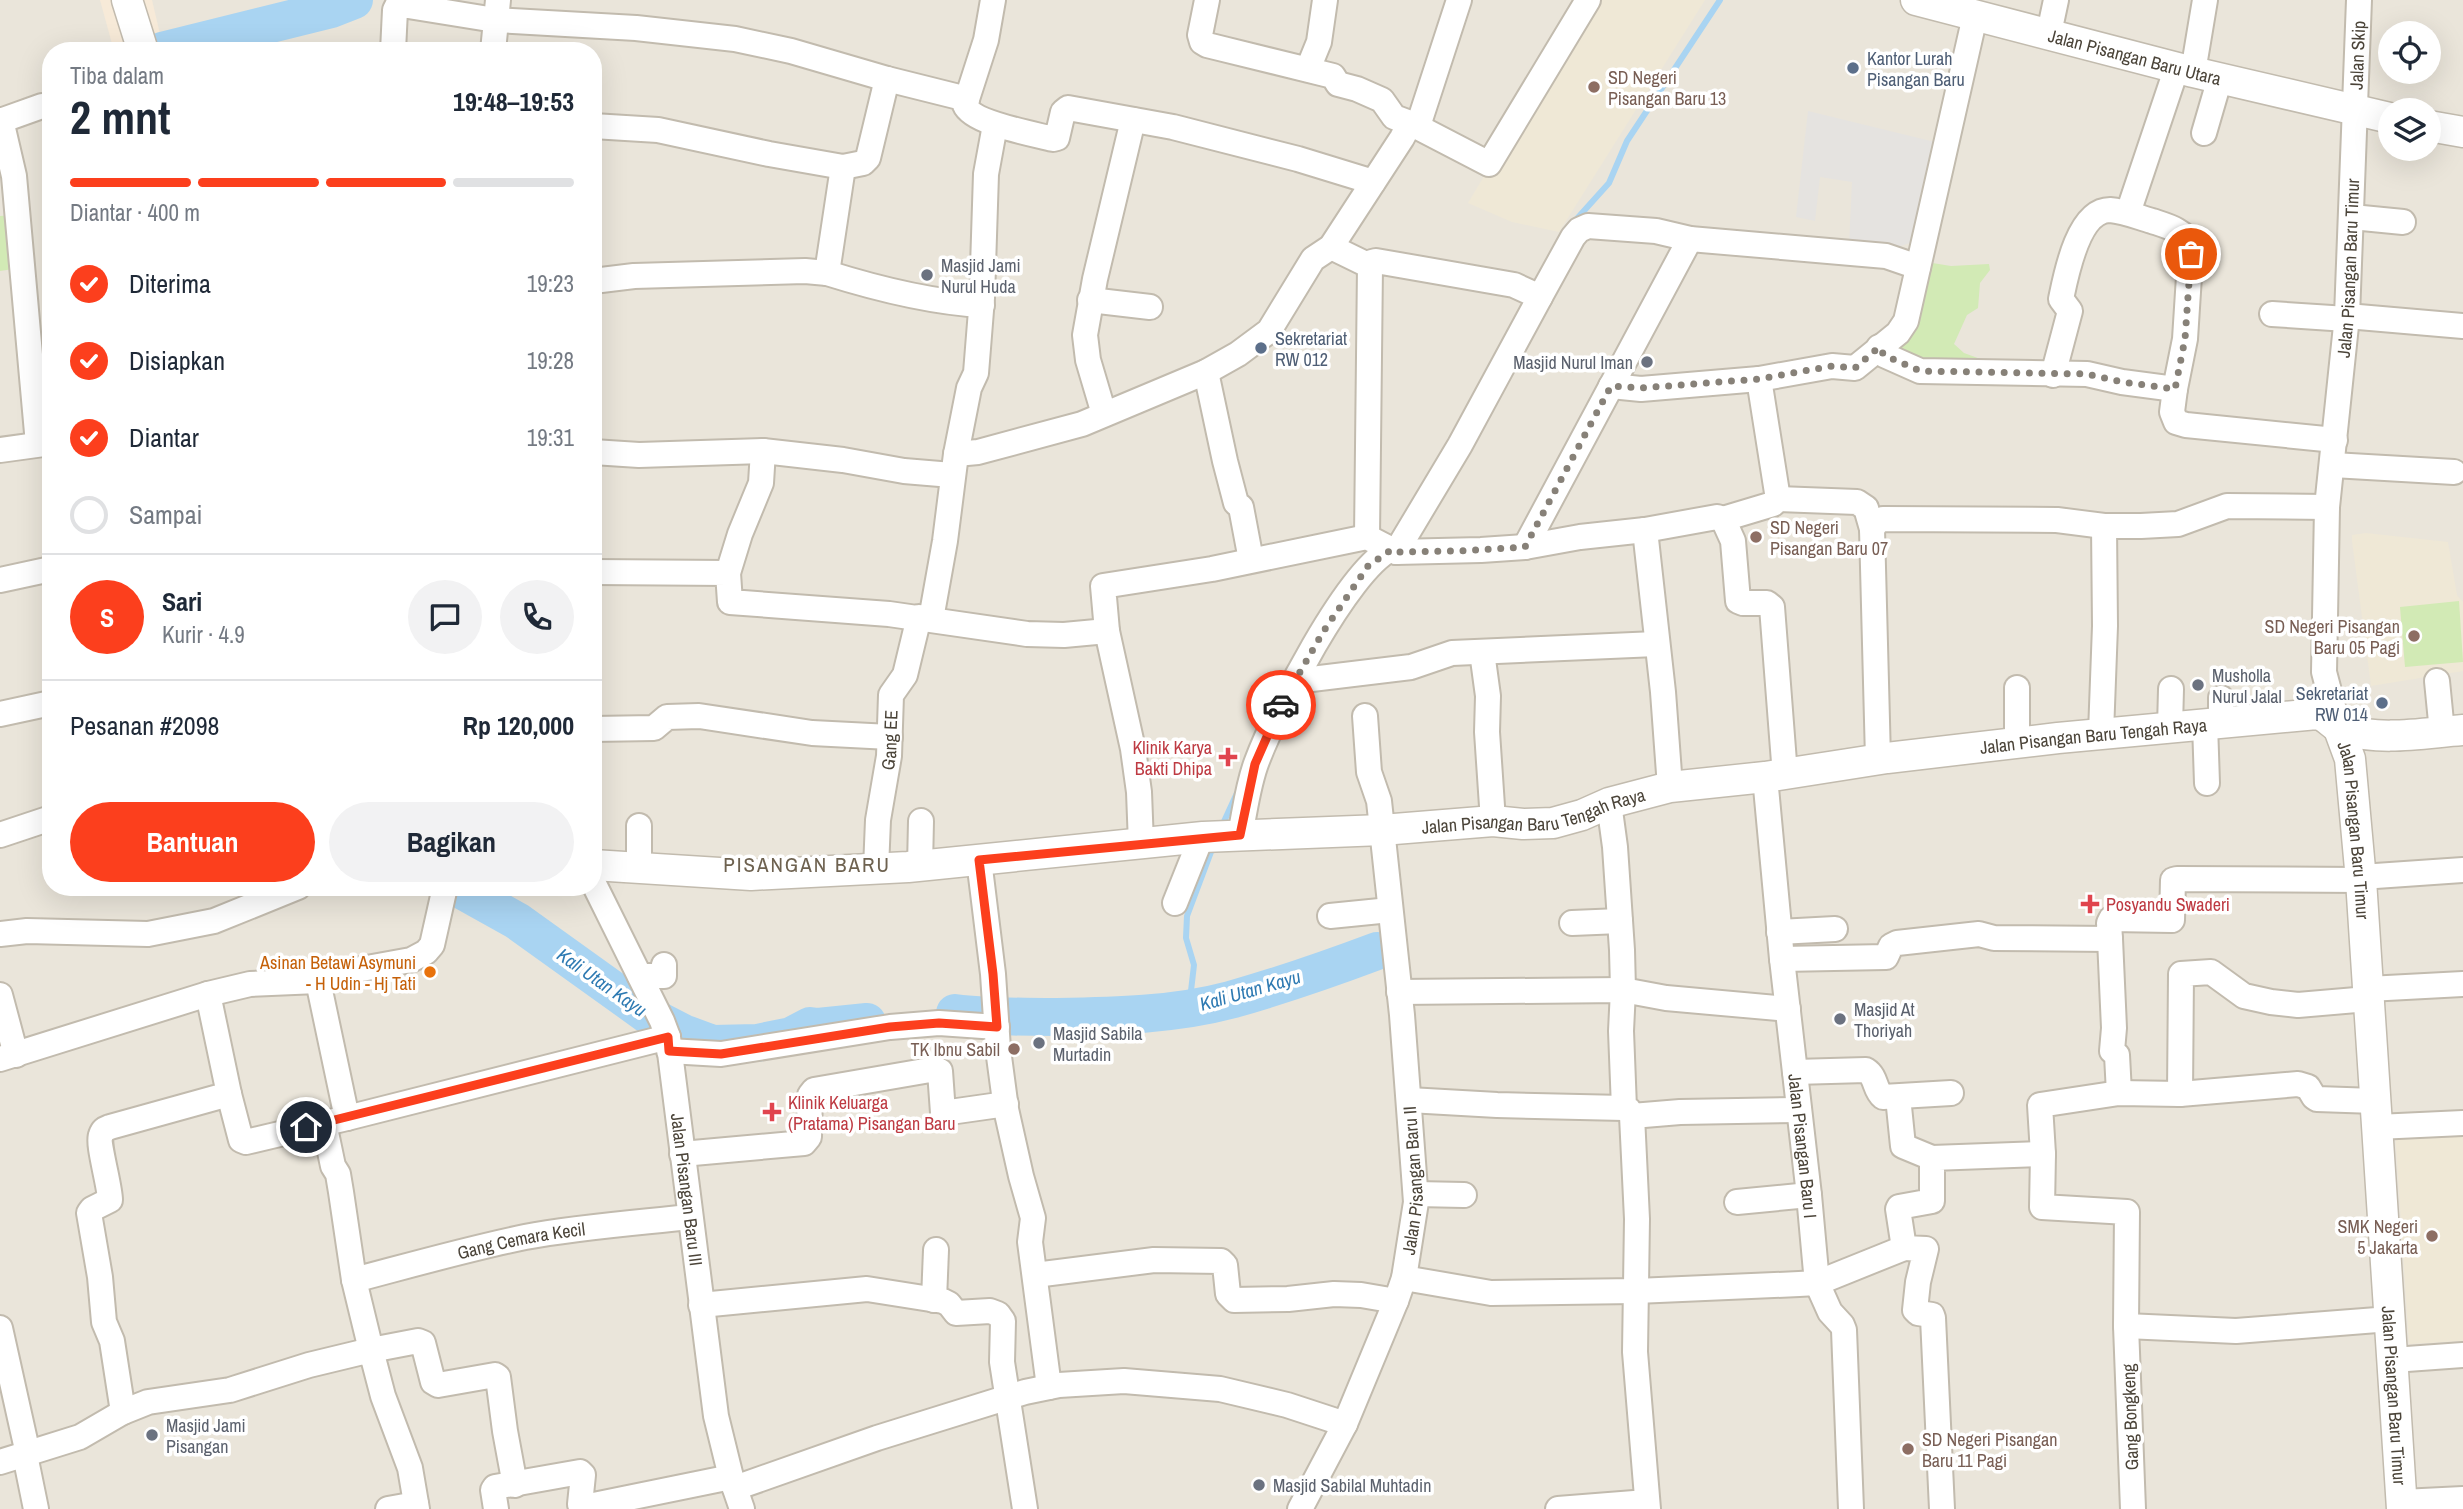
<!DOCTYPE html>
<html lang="id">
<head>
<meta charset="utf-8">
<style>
	:root { --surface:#fff; --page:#f2f2f3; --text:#1f2937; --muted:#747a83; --line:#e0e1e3; --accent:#fc3f1d }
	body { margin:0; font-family:"Archivo Narrow",sans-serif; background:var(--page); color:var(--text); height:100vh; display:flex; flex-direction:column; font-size:26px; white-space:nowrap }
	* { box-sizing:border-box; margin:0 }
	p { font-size:23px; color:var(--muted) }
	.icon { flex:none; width:38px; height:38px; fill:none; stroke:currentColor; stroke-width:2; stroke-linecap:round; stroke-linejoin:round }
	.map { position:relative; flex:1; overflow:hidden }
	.sheet { position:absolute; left:42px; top:42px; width:560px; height:854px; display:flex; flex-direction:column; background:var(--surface); border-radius:28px; box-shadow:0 7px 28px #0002 }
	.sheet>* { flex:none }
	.controls { position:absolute; left:2378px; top:21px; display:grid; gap:14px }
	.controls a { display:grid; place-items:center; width:63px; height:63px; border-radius:50%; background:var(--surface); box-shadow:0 7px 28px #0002; font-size:35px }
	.pin { position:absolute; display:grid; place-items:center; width:60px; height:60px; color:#fff; margin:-30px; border:4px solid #fff; border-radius:50%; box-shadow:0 2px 7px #0007 }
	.courier { position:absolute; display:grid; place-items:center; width:70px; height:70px; margin:-35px; border:5px solid #fc3f1d; border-radius:50%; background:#fff; color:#222; box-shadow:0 2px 9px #0007 }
	.head em { font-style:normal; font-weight:700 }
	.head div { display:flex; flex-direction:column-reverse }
	.head { display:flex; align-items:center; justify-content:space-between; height:119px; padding:0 28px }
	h1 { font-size:46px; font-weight:700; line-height:52px }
	.bar { display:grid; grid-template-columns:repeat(4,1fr); gap:10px 7px; align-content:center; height:84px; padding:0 28px }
	.bar i { height:9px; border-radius:5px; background:var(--line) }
	.bar .active { background:var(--accent) }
	.bar p { grid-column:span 4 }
	.line { display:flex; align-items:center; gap:18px; padding:0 28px; border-top:2px solid var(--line) }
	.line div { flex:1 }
	.round { display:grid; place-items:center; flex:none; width:74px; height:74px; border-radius:37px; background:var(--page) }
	ol { padding:0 28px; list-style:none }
	li { display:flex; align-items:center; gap:21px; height:77px }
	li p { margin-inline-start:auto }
	li .icon { padding:7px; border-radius:50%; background:var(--accent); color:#fff; stroke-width:4 }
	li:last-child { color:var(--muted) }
	li i { width:38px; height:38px; border:4px solid var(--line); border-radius:50% }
	.action { display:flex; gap:14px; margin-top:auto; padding:14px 28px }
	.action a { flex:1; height:80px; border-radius:42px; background:var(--accent); color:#fff; font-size:28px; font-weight:700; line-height:80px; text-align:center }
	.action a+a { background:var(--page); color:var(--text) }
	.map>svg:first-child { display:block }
</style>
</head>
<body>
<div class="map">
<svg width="2463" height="1509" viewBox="0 0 2463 1509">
	<rect width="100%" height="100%" fill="#f6f3ec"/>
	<path fill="#eae5da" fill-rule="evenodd" d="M0,0h2463v1509h-2463zM2390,33h39v39h-39zM51,51h542v836h-542zM2390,110h39v39h-39z"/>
	<path fill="#f7ead8" d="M100,0h52l12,51h-50z"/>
	<g fill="#efe8d6">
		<path d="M1590,0h115l-146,232 -47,-10 -44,-19z"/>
		<path d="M2366,533l82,9 9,53 6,7v69l-92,15 -19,-145v-6z"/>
		<path d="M2463,1127v214l-54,3 -14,-213z"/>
	</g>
	<g fill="#d2eab5">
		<path d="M13,215l7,53 -20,3v-55z"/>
		<path d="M1920,261l31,5 38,-2 1,6 -10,13 -2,25 -11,7 -13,29 10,9 22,8 -36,11 -56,-23 8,-34z"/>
		<path d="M2459,601l4,61 -58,5 -5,-60z"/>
	</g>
	<path fill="#e5e3e0" d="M1808,111l131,32 -23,98 -25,8 -42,-3 3,-64 -32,-5 -5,44 -19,-4z"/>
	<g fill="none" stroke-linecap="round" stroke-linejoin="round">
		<g stroke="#a9d4f2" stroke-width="6">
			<path d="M1573,223l36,-40 18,-42 93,-141"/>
			<path d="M1221,828l16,-35"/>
			<path d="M1189,1008l5,-43 -8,-27 1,-22 27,-72"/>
		</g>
		<g stroke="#a9d4f2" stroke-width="38">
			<path d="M162,51l169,-42 23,-9"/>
			<path d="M456,887l61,34 131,94 35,18 30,11 44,-1 34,-7 19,-10 8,1 49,-5"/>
			<path d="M955,1013c33,4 67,4 101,4 58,-1 118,-2 174,-17 50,-14 99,-31 147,-49"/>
		</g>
		<g stroke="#c2bbae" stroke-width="28">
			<g id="minor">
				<path d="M2049,33l7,-33"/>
				<path d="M393,51l2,-41 2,-4 5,-1 93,15 141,8 99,11 56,12 96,28 80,20 -2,6c7,18 69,29 88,34l4,-1 6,-26 5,-4 105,19 125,32 75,23"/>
				<path d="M493,51l5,-51"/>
				<path d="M1308,69l11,-27 6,-42"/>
				<path d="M2193,72l12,-72"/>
				<path d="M967,99l19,-59 7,-40"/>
				<path d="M1,120l13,56 24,268"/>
				<path d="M0,121l42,-15"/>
				<path d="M1410,123l79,41 99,-164"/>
				<path d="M593,126l65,4 111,24 74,13 -16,106c51,16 102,29 155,32"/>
				<path d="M1418,126l41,-126"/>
				<path d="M2204,133l16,-55"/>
				<path d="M843,167l20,-4 5,-5 19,-79"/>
				<path d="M2128,213l49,-146"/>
				<path d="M2352,217l51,5"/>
				<path d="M1331,247l39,19"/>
				<path d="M593,281l41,-5 171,-5 22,2"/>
				<path d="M1540,297l33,-60 6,-7 9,-4 68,5 34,8 196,17 32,11"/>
				<path d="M1090,300l60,7"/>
				<path d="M2272,314l75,5"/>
				<path d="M2347,316l116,10"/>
				<path d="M1879,347l5,8 36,16 167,3 35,8 53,7 -3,23 4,10 10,3 149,15"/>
				<path d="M1206,372l19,89 11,42 5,4 10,53"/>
				<path d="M2053,375l17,-64 -9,-12c5,-24 17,-89 49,-89 14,1 28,7 42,11 15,5 32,9 39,24l-6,94 -10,50"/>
				<path d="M1611,386l30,3 118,-10 73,-13 23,2 43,-35 8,-12 69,-305"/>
				<path d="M1104,414l-16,-54 -3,-25 10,-56 38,-159"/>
				<path d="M0,450l51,-7"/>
				<path d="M593,452l46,3 124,-4 80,9 61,11 48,4"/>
				<path d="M956,454l22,-2 104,-28 124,-52 32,-18 31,-23 44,-72 18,-12 71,-109 8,-15 -16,-6 -12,-17 -25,-11 -19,-5 -5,-8 -126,-31 -5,-3 -2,-7 7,-35"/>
				<path d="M2333,465l121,7"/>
				<path d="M1778,499l79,3 9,6 6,21"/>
				<path d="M1723,519l50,-15 5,-5 -19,-120"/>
				<path d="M1645,530l18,162 7,95"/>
				<path d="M1367,537l3,-271 2,-4 4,-1 138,24 26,12 -80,148 -64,107"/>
				<path d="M1525,547l165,-308"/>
				<path d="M593,572l135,1 2,29 159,12 138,20 37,1 43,-4 26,118 6,43 2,52"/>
				<path d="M728,573l12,-39 21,-51 2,-32"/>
				<path d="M0,580l51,-11"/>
				<path d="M931,619l14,-78 11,-87 13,-66 7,-15 6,-75 4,-124 9,-49"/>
				<path d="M1107,631l-4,-45 109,-17 155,-32 29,15 85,-2 44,-3 55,-10 65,-7 72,-13 6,2 10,22 5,60 5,2h24l5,4 13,168"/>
				<path d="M1482,652l6,44 -1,36 6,89"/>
				<path d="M1295,681l116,-14 41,-14 204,-9"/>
				<path d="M2437,681l5,51"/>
				<path d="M2017,688v54"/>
				<path d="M0,714l51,-11"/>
				<path d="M2221,722v-24"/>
				<path d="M2205,724l2,59"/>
				<path d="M2170,727l1,-38"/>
				<path d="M593,729l61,-1 13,-11 32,-1 113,17 78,4"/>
				<path id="s1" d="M2339,729l-15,-57 3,-165 20,-191 12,-316"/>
				<path d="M2101,733l4,-107 -1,-100"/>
				<path d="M1878,759l-6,-230 5,-7 6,-3 174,1 47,6h37l37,-2 49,-18 100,1"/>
				<path id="s2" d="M1765,777l17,182 27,236 8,88 13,29 12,13 2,5 7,179"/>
				<path d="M1609,803l6,44 7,103 1,40 -2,41 3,77 5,2 3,6 5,103 -2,133 13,157"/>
				<path d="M639,826v42"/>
				<path d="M0,835l51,-17"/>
				<path d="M1240,835c5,-24 8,-51 17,-74 18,-48 90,-190 134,-212"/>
				<path d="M979,860l14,114 5,75 8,60 15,67 12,42 -3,24 19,145"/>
				<path d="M920,866l1,-45"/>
				<path id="s3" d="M876,869l2,-49 11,-64 2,-61 14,-20 14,-58"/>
				<path d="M2361,877l102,-7"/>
				<path id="s4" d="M593,882l69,139 6,16 48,379 15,61 11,32"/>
				<path d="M1175,903l26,-65"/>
				<path d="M1330,916l60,-6"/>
				<path d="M1572,923l48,-2"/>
				<path d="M1779,932l56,-3"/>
				<path d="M0,934l27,-3 121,3 66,-13 84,-34"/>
				<path d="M2110,939l4,89 -2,23 5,4 2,38"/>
				<path d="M1782,959l104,-2 5,-11 6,-3 82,-9 15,4 116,1 -1,-16 2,-4 61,1 1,-40 4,-1 184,1"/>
				<path d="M640,976h24v-11"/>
				<path d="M318,981l29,137"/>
				<path d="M2368,989l95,-5"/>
				<path d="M1399,992l224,-2 43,8 122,11"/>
				<path d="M0,995l16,60"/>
				<path d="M669,1051l52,3 169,-27 49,-4 58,4"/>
				<path d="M0,1059l208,-65 42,-10 68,-3 38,-11 55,-10 15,-8 6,-7 13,-58"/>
				<path d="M1795,1072l71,-2c11,7 8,20 17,27l68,-4"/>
				<path d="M229,1094l12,46 5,2 101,-24 321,-81"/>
				<path d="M2180,1094l1,-120 30,-2 33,24 27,6 27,3 70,-6"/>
				<path d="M1898,1097l5,49 29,12"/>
				<path d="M1409,1100l88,5 127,3"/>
				<path d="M1632,1116l48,-4 119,-2"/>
				<path d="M324,1123l9,43 5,8 3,18 13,88 17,70 47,-9 5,2 10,39 5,3 57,-10 3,2 7,54 10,54"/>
				<path d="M2377,1127l86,-4"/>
				<path d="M682,1154l122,-11 5,-6 1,-42 4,-5 122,-21 4,2 3,42 63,-9"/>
				<path d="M1416,1194l48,1"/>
				<path d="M1737,1202l72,-7"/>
				<path d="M1035,1275l119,-15 67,1 4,4 3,29 6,6 54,-1 46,-5 27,1 35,6"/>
				<path d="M1404,1278l87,15 145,-2 163,-7 18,-1 87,-35"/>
				<path id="s5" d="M354,1280c57,-15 113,-31 171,-43 54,-10 110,-14 165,-20"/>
				<path d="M934,1300l2,-50"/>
				<path d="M701,1305l166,-16 76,12 6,3 7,9 34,-2 8,3 5,7 -1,41 23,147"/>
				<path d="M2126,1326l110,5 154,-12"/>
				<path d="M0,1328l28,126"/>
				<path d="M2393,1360l70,-5"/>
				<path d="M123,1412l-11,-71 -8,-19 -4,-45 -11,-64 3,-4 18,-9c0,-14 -13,-57 -9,-65 2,-6 4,-6 9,-8l119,-33 -21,-100"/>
				<path d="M25,1455l11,54"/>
				<path d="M0,1462l80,-25 43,-25 25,-10 82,-12 79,-25 62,-15 12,46 27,72 7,41"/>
				<path d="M735,1488l142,-50 148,-46 34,-7 65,-4 96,8 67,16 58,19"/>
				<path d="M2402,1502l61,-3"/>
				<path d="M388,1509l28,-5"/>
				<path d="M496,1509l-3,-19 2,-3 85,-15 3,3 -3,29 4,3 147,-30"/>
				<path id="s6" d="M1300,1509l45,-85 51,-123 8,-23 12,-76 -14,-187 -23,-214 -10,-29 -4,-56"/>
				<path d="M1558,1509l89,-7"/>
				<path d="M1942,1509l-9,-191 -1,-3 -14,-2 -3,-3 3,-28 8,-33 -22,-1 -6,-39 1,-2 33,-6v-43l111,-4"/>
				<path d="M2133,1509l-7,-183 1,-114 -85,-5 1,-53 -3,-49 79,-12 61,1 118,-10 10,3 6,10 3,2 58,2"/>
			</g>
		</g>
		<g stroke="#c2bbae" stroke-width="33">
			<g id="tertiary">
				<path d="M127,0l16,51"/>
				<path id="s7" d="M1916,0l277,72 197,46"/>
				<path d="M2429,126l34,6"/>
				<path id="s8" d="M2339,729l11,30 11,121 41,629"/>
				<path id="s9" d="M593,865l158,10 157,-8 295,-30 179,-7 111,-9 30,3 30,-1 29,-8 27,-12 61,-16 95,-10 122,-19 171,-20 259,-24c11,2 16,13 27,16 39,11 79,3 119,0"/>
			</g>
		</g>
		<use href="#minor" stroke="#fff" stroke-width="24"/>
		<use href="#tertiary" stroke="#fff" stroke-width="30"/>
	</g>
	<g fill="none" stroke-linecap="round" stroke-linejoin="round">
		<path stroke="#878178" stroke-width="7" stroke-dasharray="0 12.6" d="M1281,705l42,-73 45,-66 23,-16 4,2 63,-1 67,-4 86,-161 30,2 118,-9 73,-13 23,2 24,-21 5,8 36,16 167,3 35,8 53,7 10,-50 6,-85"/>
		<path stroke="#fc3f1d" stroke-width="9" d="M306,1127l362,-90 1,14 52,3 169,-27 49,-4 58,4 -4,-53 -14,-114 261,-25 15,-71 26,-59"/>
	</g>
	<g fill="#5c6f8a" stroke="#fff" stroke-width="2.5">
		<circle cx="1853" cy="68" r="7"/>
		<circle cx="1261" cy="348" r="7"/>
		<circle cx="2382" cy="703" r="7"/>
	</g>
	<g fill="#8d6e63" stroke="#fff" stroke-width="2.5">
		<circle cx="1594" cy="87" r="7"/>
		<circle cx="1756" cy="537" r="7"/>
		<circle cx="2414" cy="636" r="7"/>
		<circle cx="1014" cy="1049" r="7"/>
		<circle cx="2432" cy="1236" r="7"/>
		<circle cx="1908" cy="1449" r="7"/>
	</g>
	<g fill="#6b7280" stroke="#fff" stroke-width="2.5">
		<circle cx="927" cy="275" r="7"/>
		<circle cx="1647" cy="362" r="7"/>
		<circle cx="2198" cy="685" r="7"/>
		<circle cx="1840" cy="1019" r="7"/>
		<circle cx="1039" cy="1043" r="7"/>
		<circle cx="152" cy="1435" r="7"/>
		<circle cx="1259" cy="1485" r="7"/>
	</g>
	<g fill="#e0444e" stroke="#fff" stroke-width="2.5">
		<path d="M1224.5 746.5h7v7h7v7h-7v7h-7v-7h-7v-7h7z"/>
		<path d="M2086.5 893.5h7v7h7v7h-7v7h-7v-7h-7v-7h7z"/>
		<path d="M768.5 1101.5h7v7h7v7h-7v7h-7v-7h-7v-7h7z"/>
	</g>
	<circle fill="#e8710a" stroke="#fff" stroke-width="2.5" cx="430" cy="972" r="7"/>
	<g text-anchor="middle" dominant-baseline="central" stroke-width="7" stroke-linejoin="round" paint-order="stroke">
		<g font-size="18" fill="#4b4439" stroke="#fff">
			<text stroke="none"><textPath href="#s7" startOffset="226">Jalan Pisangan Baru Utara</textPath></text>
			<text stroke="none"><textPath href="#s1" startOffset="677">Jalan Skip</textPath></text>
			<text stroke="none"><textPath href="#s1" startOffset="464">Jalan Pisangan Baru Timur</textPath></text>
			<text stroke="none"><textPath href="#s9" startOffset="1512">Jalan Pisangan Baru Tengah Raya</textPath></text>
			<text stroke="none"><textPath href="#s3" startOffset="130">Gang EE</textPath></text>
			<text stroke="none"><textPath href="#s9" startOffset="945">Jalan Pisangan Baru Tengah Raya</textPath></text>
			<text stroke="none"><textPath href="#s8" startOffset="103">Jalan Pisangan Baru Timur</textPath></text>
			<text stroke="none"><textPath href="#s2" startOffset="371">Jalan Pisangan Baru I</textPath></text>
			<text stroke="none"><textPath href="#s6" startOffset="352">Jalan Pisangan Baru II</textPath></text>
			<text stroke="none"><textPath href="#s4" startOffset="326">Jalan Pisangan Baru III</textPath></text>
			<text stroke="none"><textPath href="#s5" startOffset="172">Gang Cemara Kecil</textPath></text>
			<text stroke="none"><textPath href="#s8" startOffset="670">Jalan Pisangan Baru Timur</textPath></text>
			<text transform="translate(2130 1417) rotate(-92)">Gang Bongkeng</text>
		</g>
		<g font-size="18" fill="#4e5e75" stroke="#fff" text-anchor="start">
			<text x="1867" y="58">Kantor Lurah<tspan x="1867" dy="21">Pisangan Baru</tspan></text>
			<text x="1275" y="338">Sekretariat<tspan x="1275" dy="21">RW 012</tspan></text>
			<text x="2368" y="693" text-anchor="end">Sekretariat<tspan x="2368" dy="21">RW 014</tspan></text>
		</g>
		<g font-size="18" fill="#785e54" stroke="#fff" text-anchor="start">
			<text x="1608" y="77">SD Negeri<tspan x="1608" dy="21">Pisangan Baru 13</tspan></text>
			<text x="1770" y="527">SD Negeri<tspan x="1770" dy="21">Pisangan Baru 07</tspan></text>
			<text x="2400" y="626" text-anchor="end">SD Negeri Pisangan<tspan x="2400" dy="21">Baru 05 Pagi</tspan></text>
			<text x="1000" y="1049" text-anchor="end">TK Ibnu Sabil</text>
			<text x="2418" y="1226" text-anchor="end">SMK Negeri<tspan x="2418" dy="21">5 Jakarta</tspan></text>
			<text x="1922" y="1439">SD Negeri Pisangan<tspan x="1922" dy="21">Baru 11 Pagi</tspan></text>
		</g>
		<g font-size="18" fill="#5b616d" stroke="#fff" text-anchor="start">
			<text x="941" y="265">Masjid Jami<tspan x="941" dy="21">Nurul Huda</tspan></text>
			<text x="1633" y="362" text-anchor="end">Masjid Nurul Iman</text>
			<text x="2212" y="675">Musholla<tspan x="2212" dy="21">Nurul Jalal</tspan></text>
			<text x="1854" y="1009">Masjid At<tspan x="1854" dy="21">Thoriyah</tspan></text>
			<text x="1053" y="1033">Masjid Sabila<tspan x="1053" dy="21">Murtadin</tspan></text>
			<text x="166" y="1425">Masjid Jami<tspan x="166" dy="21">Pisangan</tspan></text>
			<text x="1273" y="1485">Masjid Sabilal Muhtadin</text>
		</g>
		<g font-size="18" fill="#be3a42" stroke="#fff" text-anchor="start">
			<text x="1212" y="747" text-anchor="end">Klinik Karya<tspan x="1212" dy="21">Bakti Dhipa</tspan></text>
			<text x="2106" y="904">Posyandu Swaderi</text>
			<text x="788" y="1102">Klinik Keluarga<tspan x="788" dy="21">(Pratama) Pisangan Baru</tspan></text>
		</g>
		<g font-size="18" fill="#c56008" stroke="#fff" text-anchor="end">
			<text x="416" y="962">Asinan Betawi Asymuni<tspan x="416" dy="21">- H Udin - Hj Tati</tspan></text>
		</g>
		<g font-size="19" font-style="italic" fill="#2e7ab2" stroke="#fff">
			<text transform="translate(602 982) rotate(35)">Kali Utan Kayu</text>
			<text transform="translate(1250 990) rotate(-16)">Kali Utan Kayu</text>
		</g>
		<g font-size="21" letter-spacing="2" fill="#6e6250" stroke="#fff">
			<text x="807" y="864">PISANGAN BARU</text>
		</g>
	</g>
</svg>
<div class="controls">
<a><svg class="icon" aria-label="locate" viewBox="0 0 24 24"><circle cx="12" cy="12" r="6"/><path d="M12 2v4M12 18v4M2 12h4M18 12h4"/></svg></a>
<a><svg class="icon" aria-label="layers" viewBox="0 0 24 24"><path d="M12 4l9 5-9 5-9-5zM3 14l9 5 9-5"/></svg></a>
</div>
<div class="pin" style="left:2191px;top:254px;background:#ea580c"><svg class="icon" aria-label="bag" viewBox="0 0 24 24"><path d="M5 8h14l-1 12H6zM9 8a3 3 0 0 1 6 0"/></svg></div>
<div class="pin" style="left:306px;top:1127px;background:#1f2937"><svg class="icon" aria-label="home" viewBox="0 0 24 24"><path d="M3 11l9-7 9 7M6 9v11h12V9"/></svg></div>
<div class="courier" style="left:1281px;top:705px"><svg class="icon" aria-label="car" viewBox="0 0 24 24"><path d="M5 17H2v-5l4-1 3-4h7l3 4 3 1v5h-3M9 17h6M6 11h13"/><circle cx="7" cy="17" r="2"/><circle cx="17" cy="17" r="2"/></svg></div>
<section class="sheet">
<div class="head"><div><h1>2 mnt</h1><p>Tiba dalam</p></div><em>19:48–19:53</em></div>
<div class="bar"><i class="active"></i><i class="active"></i><i class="active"></i><i></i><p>Diantar · 400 m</p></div>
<ol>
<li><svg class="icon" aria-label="check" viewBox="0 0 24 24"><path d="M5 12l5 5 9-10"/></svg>Diterima<p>19:23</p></li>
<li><svg class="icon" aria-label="check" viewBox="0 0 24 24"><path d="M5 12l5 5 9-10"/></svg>Disiapkan<p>19:28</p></li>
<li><svg class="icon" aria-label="check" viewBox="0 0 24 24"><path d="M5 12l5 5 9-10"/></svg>Diantar<p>19:31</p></li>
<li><i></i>Sampai</li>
</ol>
<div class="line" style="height:126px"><b class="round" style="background:var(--accent);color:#fff">S</b><div><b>Sari</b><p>Kurir · 4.9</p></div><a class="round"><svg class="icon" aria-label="chat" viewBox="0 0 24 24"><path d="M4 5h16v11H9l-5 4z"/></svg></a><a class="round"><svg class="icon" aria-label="phone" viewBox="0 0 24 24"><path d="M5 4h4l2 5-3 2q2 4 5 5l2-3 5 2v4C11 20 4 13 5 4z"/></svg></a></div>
<div class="line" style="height:91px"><div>Pesanan #2098</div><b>Rp 120,000</b></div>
<div class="action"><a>Bantuan</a><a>Bagikan</a></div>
</section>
</div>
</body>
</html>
